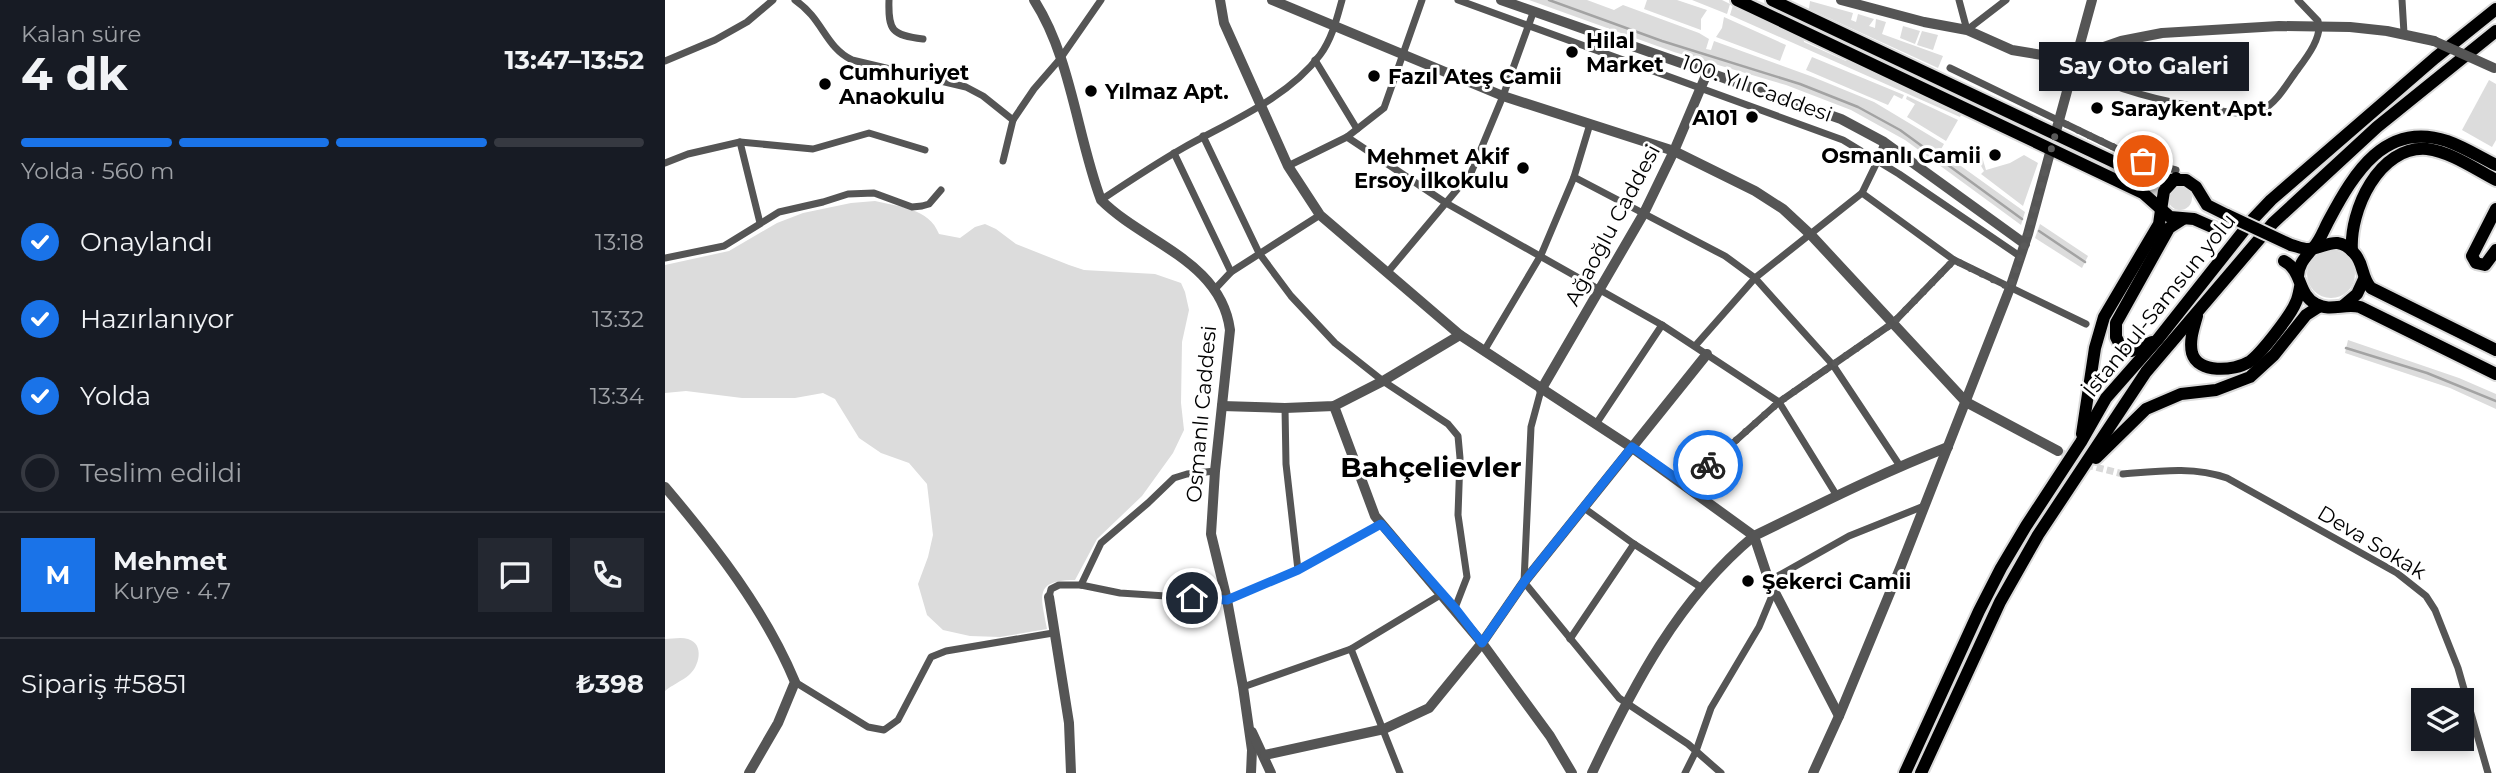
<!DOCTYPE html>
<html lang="tr">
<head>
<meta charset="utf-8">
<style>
	:root { --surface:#171b24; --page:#242831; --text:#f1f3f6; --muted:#9ea1a6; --line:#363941; --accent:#1a73e8 }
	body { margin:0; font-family:Montserrat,sans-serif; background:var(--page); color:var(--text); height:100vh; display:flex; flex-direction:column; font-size:26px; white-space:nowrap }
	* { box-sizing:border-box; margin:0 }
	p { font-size:23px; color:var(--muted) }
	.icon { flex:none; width:38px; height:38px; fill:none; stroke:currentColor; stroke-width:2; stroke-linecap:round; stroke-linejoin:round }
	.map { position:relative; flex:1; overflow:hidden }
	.sheet { display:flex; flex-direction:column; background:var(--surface); width:665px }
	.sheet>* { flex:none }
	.buttons { position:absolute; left:1746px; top:688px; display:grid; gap:14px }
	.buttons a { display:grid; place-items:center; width:63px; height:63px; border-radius:0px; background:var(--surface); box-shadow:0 4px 10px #0003; font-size:35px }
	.pin { position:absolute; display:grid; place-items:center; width:60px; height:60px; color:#fff; margin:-30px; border:4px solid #fff; border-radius:50%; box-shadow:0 2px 7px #0007 }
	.courier { position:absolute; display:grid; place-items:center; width:70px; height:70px; margin:-35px; border:5px solid #1a73e8; border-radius:50%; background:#fff; color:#222; box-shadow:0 2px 9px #0007 }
	.bubble { position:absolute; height:49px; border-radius:0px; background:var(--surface); box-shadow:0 4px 10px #0003; font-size:23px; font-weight:700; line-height:49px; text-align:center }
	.head em { font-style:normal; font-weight:700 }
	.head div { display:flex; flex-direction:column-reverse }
	.head { display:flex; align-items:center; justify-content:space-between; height:119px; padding:0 21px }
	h1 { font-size:46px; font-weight:700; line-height:52px }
	.bar { display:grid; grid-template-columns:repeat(4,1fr); gap:10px 7px; align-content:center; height:84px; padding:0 21px }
	.bar i { height:9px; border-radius:5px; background:var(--line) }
	.bar .selected { background:var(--accent) }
	.bar p { grid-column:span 4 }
	.line { display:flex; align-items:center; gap:18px; padding:0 21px; border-top:2px solid var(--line) }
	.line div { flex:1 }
	.round { display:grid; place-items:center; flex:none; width:74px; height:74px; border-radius:0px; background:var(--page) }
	ol { padding:0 21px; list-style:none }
	li { display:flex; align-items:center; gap:21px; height:77px }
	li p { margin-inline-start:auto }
	li .icon { padding:7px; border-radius:50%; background:var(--accent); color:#fff; stroke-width:4 }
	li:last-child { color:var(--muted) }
	li i { width:38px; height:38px; border:4px solid var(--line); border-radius:50% }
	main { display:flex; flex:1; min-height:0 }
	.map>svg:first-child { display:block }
</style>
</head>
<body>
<main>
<section class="sheet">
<div class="head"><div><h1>4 dk</h1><p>Kalan süre</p></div><em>13:47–13:52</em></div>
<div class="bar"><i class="selected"></i><i class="selected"></i><i class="selected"></i><i></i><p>Yolda · 560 m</p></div>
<ol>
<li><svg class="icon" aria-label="check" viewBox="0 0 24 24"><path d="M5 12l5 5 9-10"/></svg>Onaylandı<p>13:18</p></li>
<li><svg class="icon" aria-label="check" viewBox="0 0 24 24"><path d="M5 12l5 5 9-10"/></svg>Hazırlanıyor<p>13:32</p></li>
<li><svg class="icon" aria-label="check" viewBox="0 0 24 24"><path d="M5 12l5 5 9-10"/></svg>Yolda<p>13:34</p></li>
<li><i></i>Teslim edildi</li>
</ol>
<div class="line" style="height:126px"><b class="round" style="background:var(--accent);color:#fff">M</b><div><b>Mehmet</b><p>Kurye · 4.7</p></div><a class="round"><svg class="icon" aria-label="chat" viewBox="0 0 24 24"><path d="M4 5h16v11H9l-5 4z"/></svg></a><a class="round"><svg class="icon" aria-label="phone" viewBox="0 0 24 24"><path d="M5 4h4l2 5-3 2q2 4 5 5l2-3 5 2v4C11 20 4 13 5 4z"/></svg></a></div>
<div class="line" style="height:91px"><div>Sipariş #5851</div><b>₺398</b></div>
</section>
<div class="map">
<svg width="1831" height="773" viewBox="0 0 1831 773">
	<rect width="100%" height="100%" fill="#fff"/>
	<g fill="#dcdcdc">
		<path d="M864,0h58l27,10 9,-5 76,28 10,6 -3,10 5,1 3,-9 99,36 61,25 70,42 -4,7 85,61 -4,13 -116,-85 -54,-30 -65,-25 -112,-33z"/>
		<path d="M982,0h30l30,10 -6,9v11l-57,-21z"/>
		<path d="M1027,0h30l8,4 -3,10z"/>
		<path d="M1085,0h6l13,5 278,130v3l-2,2z"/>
		<path d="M1145,1l43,12 -2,7 5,2 2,-8 16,5 -5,7 6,2 1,-9 10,3 -4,12 61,22 -5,12 -129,-59z"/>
		<path d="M1068,5l4,4 66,27 1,6 42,19 7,-1 75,36 1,4 32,15 -1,2 -230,-102z"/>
		<path d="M1059,17l62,28 -6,16 -64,-24 6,-9z"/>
		<path d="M1238,26l17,5 -5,13 -15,-6z"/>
		<path d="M1257,31l16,4 -5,15 -16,-5z"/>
		<path d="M1147,57l92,38 -2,4 -8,-4 -6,10 -82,-35z"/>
		<path d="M1824,80l7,4v56l-4,7 -30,-17z"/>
		<path d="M1242,96l51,24 -12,21 -39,-24 8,-13 -9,-5z"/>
		<path d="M1400,146l96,45 -2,4 -95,-44 -1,-4z"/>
		<path d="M1315,150l6,20 24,-7 14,-8 14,8 -15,43 -42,-32 3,-3 -11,-19z"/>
		<circle cx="1515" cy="198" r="12"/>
		<path d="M210,201c24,6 54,7 64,33l21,4 15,-11 10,-3 11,5 20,15 53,21 15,5 71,4 26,9 4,9 4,18 -7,32 -1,61 3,27 -11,23 -31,43 -45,43 -22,41c-42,0 -34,17 -28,49l-47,8 -30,-1 -27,-6 -16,-15 -9,-31 10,-27 5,-22 -6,-51 -18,-21 -28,-10 -22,-15 -24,-39 -12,-6 -28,5h-53l-56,-7 -21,2v-128l64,-14 48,-28 26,-10 48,-10z"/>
		<path d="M1375,224l48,32 -6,12 -47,-30z"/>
		<circle cx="1666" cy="274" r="24"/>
		<path d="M1683,340l111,38 37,16v15l-46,-21 -105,-35z"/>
		<path d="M0,639c7,0 16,-2 23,0 17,5 11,28 1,36 -7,6 -17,10 -24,16z"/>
	</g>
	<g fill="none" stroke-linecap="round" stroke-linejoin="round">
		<g stroke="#a3a3a3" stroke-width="2.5">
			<path d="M884,0l113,41 138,43 58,23 42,23 122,89"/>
			<path d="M1374,231l46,31"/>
			<path d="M1681,348l81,25 69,28"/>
		</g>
		<path stroke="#d9d9d9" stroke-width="7" stroke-dasharray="7 3.5" stroke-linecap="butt" d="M1393,451l33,15 32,8"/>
		<g stroke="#dbdbdb" stroke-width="16">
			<g id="primary">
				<path d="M1072,0l406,193 27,24 24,2 25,11"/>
				<path d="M1107,0l374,177 13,3h27l10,7 11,18 20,10"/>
				<path d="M1831,209l-24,47 4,7 9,2 11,-15"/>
				<path d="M1496,210l3,-19 12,-13"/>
				<path d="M1626,245c5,1 11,4 17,4 17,0 28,-16 46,4 10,10 7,24 17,35l125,62"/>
				<path d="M1687,251c-3,-40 27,-106 75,-102 24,3 48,20 69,31"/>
				<path d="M1619,261c19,10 13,33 32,43 14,8 29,-1 44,3l136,67"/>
				<path d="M1633,276c1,-13 7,-18 15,-28 7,-7 11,-19 16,-28 25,-47 56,-99 118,-79 17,6 33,16 49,24"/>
				<path d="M1679,305l13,-11 7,-15"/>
			</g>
		</g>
		<g stroke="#dbdbdb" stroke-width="16">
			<g id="trunk">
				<path d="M1532,316c-3,11 -8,24 -5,37 6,21 42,18 57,9 11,-7 42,-47 47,-60 2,-4 3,-10 4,-15"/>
				<path d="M1487,342l-21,9 -10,-4 -5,-10v-14l53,-95 14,-9"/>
				<path d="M1417,434l13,-86 9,-31 55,-93 2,-14"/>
				<path d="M1431,458l50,-49 35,-15 35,-4 34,-13 24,-22 32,-40 14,-9"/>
				<path d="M1240,773l74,-162 22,-43 25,-42 55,-84 25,-44 52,-59 95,-120 18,-19 164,-142 61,-49"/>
				<path d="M1256,773l79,-171 38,-67 108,-163 127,-149 104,-96 119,-96"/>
			</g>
		</g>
		<g stroke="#555" stroke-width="7">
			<path d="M130,0c28,19 30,47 57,60l114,27 17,9 30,24"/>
			<path d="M224,0c-1,31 3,35 34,39"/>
			<path d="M793,0l385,140 56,34 122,83"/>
			<path d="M1294,0l8,30"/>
			<path d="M1737,0l2,33"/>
			<path d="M1302,30l39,-30"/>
			<path d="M650,60l42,69"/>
			<path d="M0,61l50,-21 32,-18 26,-22"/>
			<path d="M1410,67c41,24 87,34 134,42 16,2 37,8 53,1 15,-7 26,-28 36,-41 9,-12 25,-33 20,-48l-20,-21"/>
			<path d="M1285,68l192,93 34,9"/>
			<path d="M538,136l56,117 32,43 44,47 48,38 65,43 10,12 2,22 -2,57 9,62 -12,31"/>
			<path d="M682,137l99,66 216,122 117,77 58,94"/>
			<path d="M75,142l20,81"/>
			<path d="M509,153l57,119"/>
			<path d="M338,161l10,-41 21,-31 26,-30 41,-59"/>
			<path d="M0,163l23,-9 52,-12 73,7 56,-16 56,17"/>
			<path d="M623,166l59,-29 37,-29 38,-108"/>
			<path d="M909,177l151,79 30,22 78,87 67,101"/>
			<path d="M1197,193l92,67 132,64"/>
			<path d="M436,200c27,-18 54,-36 82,-52 46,-26 105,-50 137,-93 12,-16 17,-37 22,-55"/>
			<path d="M0,258l59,-12 55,-34 44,-10 25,-8 26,-1 38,14 10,-1 7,-2 12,-14"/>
			<path d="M722,273l84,-100 32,-77 30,-83"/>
			<path d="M550,289l16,-17 89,-57"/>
			<path d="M1030,346l60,-68 107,-85 16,-33 6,-18"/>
			<path d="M819,351l57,-96 33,-78 16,-53"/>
			<path d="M876,390l-10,37 -7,155 95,116 69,46 33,29"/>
			<path d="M620,408l1,56 12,106"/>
			<path d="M931,424l66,-99"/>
			<path d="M1458,474c35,-3 71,-8 104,4l170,95 29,23 9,14 23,58 30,105"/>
			<path d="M1021,485l93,-83 114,-79 61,-63"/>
			<path d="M919,508l50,36 68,44"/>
			<path d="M1104,581l80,-45 75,-30"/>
			<path d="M416,585l20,-42 47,-40 26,-25 13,-4 28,-3"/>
			<path d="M384,597l2,-8 8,-4h22l39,8 107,7 71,-30 83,-46"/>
			<path d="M905,639l64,-95"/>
			<path d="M686,649l49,124"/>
			<path d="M130,682l73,45 16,3 14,-10 33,-63 15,-6 107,-18"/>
			<path d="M578,687l108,-38 91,-55"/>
			<path d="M1020,773l11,-22 15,-43 48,-81 15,-36"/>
		</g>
		<g stroke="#555" stroke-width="10">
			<path d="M369,0c37,57 43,136 67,200 43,43 120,61 129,130l-15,141 -4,63 16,66 16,87 9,63 -1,23"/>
			<path d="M555,0l4,23 64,143 32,49 140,120 171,112 123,89 15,45 70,135"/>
			<path d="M607,0l231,96 171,55 81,40 28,18 28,26 155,167 92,49"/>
			<path d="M836,0l340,119 43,23 141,102"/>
			<path d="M1176,0l83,22 43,8 45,20 36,6h30l43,-15 41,-8 117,-7 71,1 37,4 47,10"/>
			<path d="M1390,135l37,-135"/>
			<path d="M876,390l103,-177 30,-62 33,-78"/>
			<path d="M557,406l63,2 49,-2 49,-25 77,-46"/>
			<path d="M669,406l41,110 107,127 68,93 22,37"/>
			<path d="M0,487c50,59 100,123 130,195l-17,41 -29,50"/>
			<path d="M384,597l20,126 2,50"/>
			<path d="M587,732l19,41"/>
			<path d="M600,755l119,-26 45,-21 53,-65 42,-61 183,-228"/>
			<path d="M927,773c41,-87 86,-174 162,-237 64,-31 127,-63 194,-89"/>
			<path d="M1148,773l26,-57 62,-150 109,-278 18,-54 23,-85"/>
		</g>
		<use href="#primary" stroke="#000" stroke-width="12"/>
		<use href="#trunk" stroke="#000" stroke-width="12"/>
		<g stroke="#dbdbdb" stroke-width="16" stroke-linecap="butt">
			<path id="primary-bridge" d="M1562,215l64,30"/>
		</g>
		<path stroke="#555" stroke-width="10" d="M1769,41l60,27"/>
		<use href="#primary-bridge" stroke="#000" stroke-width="12"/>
	</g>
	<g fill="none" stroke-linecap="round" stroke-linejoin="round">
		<path stroke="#595959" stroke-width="7" stroke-dasharray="0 12.6" d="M1043,465l71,-63 114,-79 61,-63 56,28 18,-54 31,-113 84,40"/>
		<path stroke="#1a73e8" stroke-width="9" d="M527,598l35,2 71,-30 83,-46 74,84 27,35 42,-61 108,-135 54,38 22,-20"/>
	</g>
	<g fill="#000" stroke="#fff" stroke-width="2.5">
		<circle cx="907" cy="52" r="7"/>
		<circle cx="709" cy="76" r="7"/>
		<circle cx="160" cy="84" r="7"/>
		<circle cx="426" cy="91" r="7"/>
		<circle cx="1432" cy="108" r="7"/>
		<circle cx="1087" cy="117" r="7"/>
		<circle cx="1330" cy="155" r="7"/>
		<circle cx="858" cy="168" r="7"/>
		<circle cx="1083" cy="581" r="7"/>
	</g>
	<g text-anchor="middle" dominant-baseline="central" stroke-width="6" stroke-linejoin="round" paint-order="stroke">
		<g font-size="21" font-weight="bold" fill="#000" stroke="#fff" text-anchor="start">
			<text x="921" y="40">Hilal<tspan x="921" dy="24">Market</tspan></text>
			<text x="174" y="72">Cumhuriyet<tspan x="174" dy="24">Anaokulu</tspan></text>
			<text x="723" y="76">Fazıl Ateş Camii</text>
			<text x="440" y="91">Yılmaz Apt.</text>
			<text x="1446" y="108">Saraykent Apt.</text>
			<text x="1073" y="117" text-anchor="end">A101</text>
			<text x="1316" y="155" text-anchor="end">Osmanlı Camii</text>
			<text x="844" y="156" text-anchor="end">Mehmet Akif<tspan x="844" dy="24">Ersoy İlkokulu</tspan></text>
			<text x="1097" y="581">Şekerci Camii</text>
		</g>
		<g font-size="21" fill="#000" stroke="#fff">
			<text transform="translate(1092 88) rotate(20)">100. Yıl Caddesi</text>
			<text transform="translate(947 225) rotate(-62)">Ağaoğlu Caddesi</text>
			<text transform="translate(1494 305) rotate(-51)">İstanbul-Samsun yolu</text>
			<text transform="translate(536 414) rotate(-85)">Osmanlı Caddesi</text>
			<text transform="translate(1707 542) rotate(31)">Deva Sokak</text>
		</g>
		<g font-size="28" font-weight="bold" fill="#000" stroke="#fff">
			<text x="766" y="467">Bahçelievler</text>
		</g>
	</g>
</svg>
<div class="buttons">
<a><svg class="icon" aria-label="layers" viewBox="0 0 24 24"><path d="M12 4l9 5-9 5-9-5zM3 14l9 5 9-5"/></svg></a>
</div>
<div class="pin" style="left:1478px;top:161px;background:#ea580c"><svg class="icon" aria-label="bag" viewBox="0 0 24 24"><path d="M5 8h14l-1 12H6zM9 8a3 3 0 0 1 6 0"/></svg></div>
<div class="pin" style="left:527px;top:598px;background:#1f2937"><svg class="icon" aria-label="home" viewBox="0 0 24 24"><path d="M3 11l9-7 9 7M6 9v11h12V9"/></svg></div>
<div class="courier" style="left:1043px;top:465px"><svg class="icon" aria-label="bike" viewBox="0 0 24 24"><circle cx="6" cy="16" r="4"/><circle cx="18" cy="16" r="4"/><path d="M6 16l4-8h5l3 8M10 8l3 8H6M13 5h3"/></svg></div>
<div class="bubble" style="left:1374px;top:42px;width:210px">Say Oto Galeri</div>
</div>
</main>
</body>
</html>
